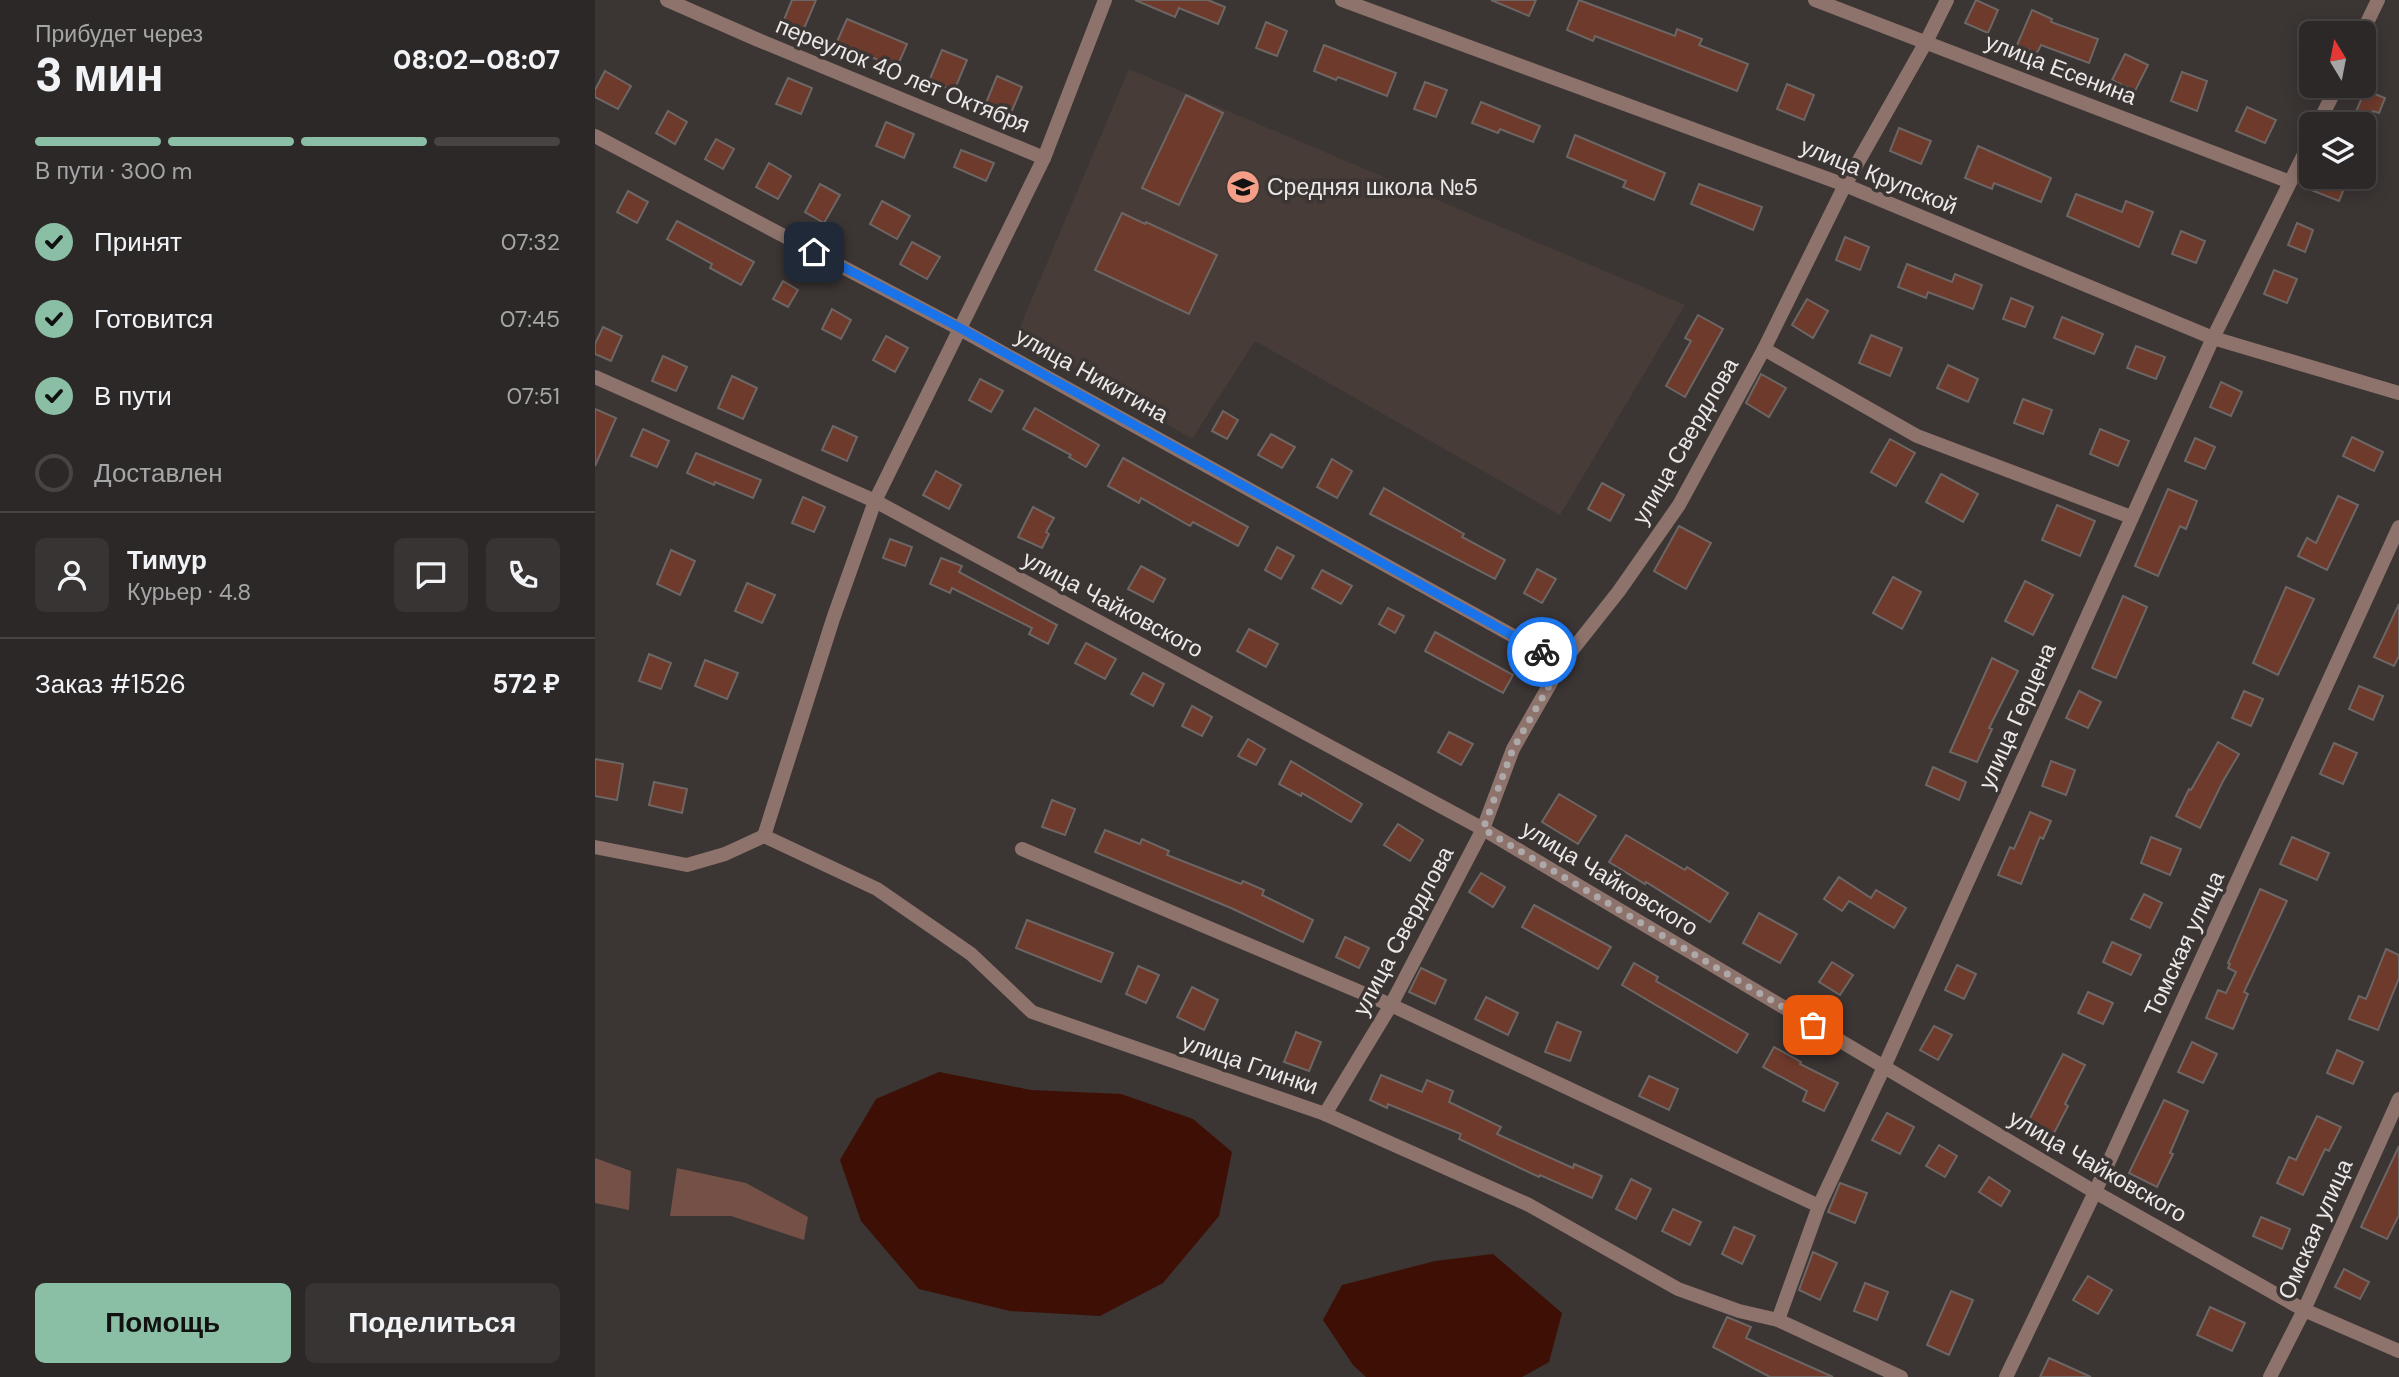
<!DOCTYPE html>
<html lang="ru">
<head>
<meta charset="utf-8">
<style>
	:root { --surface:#2c2827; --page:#383433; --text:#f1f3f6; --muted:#a6a6a7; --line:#484444; --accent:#8abfa5 }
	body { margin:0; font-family:"DM Sans",sans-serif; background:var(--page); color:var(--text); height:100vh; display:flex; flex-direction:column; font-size:26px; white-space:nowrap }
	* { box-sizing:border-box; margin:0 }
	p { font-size:23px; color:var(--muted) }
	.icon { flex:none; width:38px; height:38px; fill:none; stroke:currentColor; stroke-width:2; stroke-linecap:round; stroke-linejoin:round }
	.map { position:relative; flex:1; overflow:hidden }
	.side { display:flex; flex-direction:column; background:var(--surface); width:595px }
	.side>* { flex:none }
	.needle { width:46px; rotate:350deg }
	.tools { position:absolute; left:1704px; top:21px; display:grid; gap:14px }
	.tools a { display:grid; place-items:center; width:77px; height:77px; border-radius:10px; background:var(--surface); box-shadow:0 4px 18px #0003,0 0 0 2px var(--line); font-size:35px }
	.pin { position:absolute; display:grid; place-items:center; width:60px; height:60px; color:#fff; margin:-30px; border-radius:14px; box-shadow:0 4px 10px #0006 }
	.courier { position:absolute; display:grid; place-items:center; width:70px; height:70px; margin:-35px; border:5px solid #1a73e8; border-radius:50%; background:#fff; color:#222; box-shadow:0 2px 9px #0007 }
	.headline em { font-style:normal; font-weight:800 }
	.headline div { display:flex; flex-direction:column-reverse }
	.headline { display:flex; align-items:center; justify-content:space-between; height:119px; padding:0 35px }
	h1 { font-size:46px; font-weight:800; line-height:52px }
	.bar { display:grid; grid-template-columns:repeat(4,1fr); gap:10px 7px; align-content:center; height:84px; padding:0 35px }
	.bar i { height:9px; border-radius:5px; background:var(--line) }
	.bar .active { background:var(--accent) }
	.bar p { grid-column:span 4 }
	.line { display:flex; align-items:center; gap:18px; padding:0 35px; border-top:2px solid var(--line) }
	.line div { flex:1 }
	.round { display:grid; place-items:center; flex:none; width:74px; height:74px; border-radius:10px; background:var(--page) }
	ol { padding:0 35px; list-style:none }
	li { display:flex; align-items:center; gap:21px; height:77px }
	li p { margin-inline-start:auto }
	li .icon { padding:7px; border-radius:50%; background:var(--accent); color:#111; stroke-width:4 }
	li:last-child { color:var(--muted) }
	li i { width:38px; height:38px; border:4px solid var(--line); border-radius:50% }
	.cta { display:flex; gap:14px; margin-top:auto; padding:14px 35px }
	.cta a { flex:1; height:80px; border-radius:10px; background:var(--accent); color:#111; font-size:28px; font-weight:800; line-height:80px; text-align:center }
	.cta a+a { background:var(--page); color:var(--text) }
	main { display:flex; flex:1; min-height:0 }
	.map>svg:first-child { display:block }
</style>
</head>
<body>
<main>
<section class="side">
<div class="headline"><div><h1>3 мин</h1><p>Прибудет через</p></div><em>08:02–08:07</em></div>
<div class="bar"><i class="active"></i><i class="active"></i><i class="active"></i><i></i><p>В пути · 300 m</p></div>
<ol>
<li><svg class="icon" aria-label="check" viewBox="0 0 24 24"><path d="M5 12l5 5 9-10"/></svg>Принят<p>07:32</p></li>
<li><svg class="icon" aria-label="check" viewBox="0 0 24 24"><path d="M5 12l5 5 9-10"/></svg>Готовится<p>07:45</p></li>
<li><svg class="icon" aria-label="check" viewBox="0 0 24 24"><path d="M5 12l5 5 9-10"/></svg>В пути<p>07:51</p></li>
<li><i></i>Доставлен</li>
</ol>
<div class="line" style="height:126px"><a class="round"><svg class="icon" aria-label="person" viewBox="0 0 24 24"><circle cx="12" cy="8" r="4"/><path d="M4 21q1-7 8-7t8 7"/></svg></a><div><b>Тимур</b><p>Курьер · 4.8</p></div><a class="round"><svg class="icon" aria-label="chat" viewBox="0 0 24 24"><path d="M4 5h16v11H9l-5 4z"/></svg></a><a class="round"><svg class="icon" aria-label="phone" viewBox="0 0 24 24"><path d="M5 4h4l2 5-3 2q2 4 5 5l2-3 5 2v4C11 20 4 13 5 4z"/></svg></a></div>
<div class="line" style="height:91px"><div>Заказ #1526</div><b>572 ₽</b></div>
<div class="cta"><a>Помощь</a><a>Поделиться</a></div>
</section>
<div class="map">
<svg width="1804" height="1377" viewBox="0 0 1804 1377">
	<rect width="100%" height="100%" fill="#3b3534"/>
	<path fill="#483c38" d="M534,69l556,236 -125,210 -305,-174 -63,98 -175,-105z"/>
	<g fill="#755047">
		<path d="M0,1158l36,13 -2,39 -34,-7z"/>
		<path d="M82,1168l69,15 62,34 -4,23 -73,-24h-61z"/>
	</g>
	<g fill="#3e0f04">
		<path d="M344,1072l92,18 90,4 72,25 39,33 -13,64 -56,67 -63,33 -90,-5 -91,-22 -58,-68 -21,-61 36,-61z"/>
		<path d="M898,1254l69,59 -13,49 -27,15h-156l-13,-12 -30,-45 19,-35 93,-24z"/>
	</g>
	<g fill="#6e3a2c" stroke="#6c6664" stroke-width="2">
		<path d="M197,0h24l-13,31 -20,-9z"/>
		<path d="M540,0h73l17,7 -7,17 -39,-16 -4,9z"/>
		<path d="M896,0h45l-7,16z"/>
		<path d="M984,0l96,36 2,-7 25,10 -3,6 49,19 -11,27 -142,-55 -2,5 -26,-11z"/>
		<path d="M1381,0l22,10 -10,23 -23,-10z"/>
		<path d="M1437,10l20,9 -1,3 47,17 -9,24 -48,-18 -4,8 -20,-8z"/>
		<path d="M252,19l60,25 -10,23 -61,-23z"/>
		<path d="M671,22l21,9 -10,25 -21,-8z"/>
		<path d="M729,45l72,28 -9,23 -49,-19 -2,3 -22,-9z"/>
		<path d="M347,50l25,10 -13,31 -25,-10z"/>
		<path d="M1530,54l23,11 -13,26 -23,-11z"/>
		<path d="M10,71l26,15 -13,23 -23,-12v-7z"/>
		<path d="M1587,72l25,9 -10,30 -26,-10z"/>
		<path d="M402,76l25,11 -11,26 -25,-10z"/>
		<path d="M193,78l24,10 -11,26 -25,-10z"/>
		<path d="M830,82l22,8 -11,27 -22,-8z"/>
		<path d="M1192,84l27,11 -10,25 -27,-11z"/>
		<path d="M1770,90l20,8 -6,15 -6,-2 -5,13h-17z"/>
		<path d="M591,95l37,18 -44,92 -37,-17z"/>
		<path d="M886,102l59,24 -7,16 -33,-13 -2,4 -26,-10z"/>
		<path d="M1652,107l29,13 -11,23 -29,-12z"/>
		<path d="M73,111l19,11 -12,22 -19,-11z"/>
		<path d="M291,122l28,12 -10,24 -28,-12z"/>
		<path d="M1304,128l32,13 -10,23 -31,-13z"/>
		<path d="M980,135l90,38 -11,27 -31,-13 3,-6 -59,-24z"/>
		<path d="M121,139l18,10 -11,20 -18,-10z"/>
		<path d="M1383,146l73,32 -10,24 -47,-19 -2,6 -27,-11z"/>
		<path d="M366,150l33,13 -8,18 -32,-14z"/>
		<path d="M174,163l22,13 -13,23 -22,-12z"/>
		<path d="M1722,177h32l-10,24 -28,-11z"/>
		<path d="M225,184l20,11 -16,28 -19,-11z"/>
		<path d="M1104,184l63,23 -9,23 -62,-26z"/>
		<path d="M33,191l20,11 -11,21 -20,-11z"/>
		<path d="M1481,194l46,18 4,-11 27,11 -14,35 -72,-31z"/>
		<path d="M287,201l28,15 -13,23 -27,-15z"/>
		<path d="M527,213l23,11 1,-2 71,33 -28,59 -94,-44z"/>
		<path d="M82,221l77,41 -13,23 -31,-17 2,-4 -45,-25z"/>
		<path d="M1702,223l16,7 -8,22 -17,-7z"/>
		<path d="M1586,231l24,10 -9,22 -24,-9z"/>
		<path d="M1250,237l24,10 -9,23 -24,-10z"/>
		<path d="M317,242l28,15 -13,22 -27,-15z"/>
		<path d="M1312,264l45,18 3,-8 27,11 -9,24 -45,-17 -2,6 -28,-11z"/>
		<path d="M1679,270l23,9 -10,24 -23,-9z"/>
		<path d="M188,281l15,9 -10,17 -15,-8z"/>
		<path d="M1416,298l22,9 -8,20 -22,-8z"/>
		<path d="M1212,299l21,12 -15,27 -21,-13z"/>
		<path d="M237,309l19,11 -10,19 -19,-10z"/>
		<path d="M1103,315l25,14 -38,68 -19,-11 25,-45 -6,-3z"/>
		<path d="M1467,317l41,17 -9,20 -40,-16z"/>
		<path d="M8,327l19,9 -11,25 -16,-7v-10z"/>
		<path d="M1276,335l31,13 -12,28 -31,-13z"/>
		<path d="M291,336l22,12 -13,24 -22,-12z"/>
		<path d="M1541,346l29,11 -9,22 -29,-11z"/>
		<path d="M68,356l24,11 -11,24 -24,-10z"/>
		<path d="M1353,365l30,14 -10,23 -31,-14z"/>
		<path d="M1166,374l25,14 -17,29 -23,-14z"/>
		<path d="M137,376l25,12 -14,31 -25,-11z"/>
		<path d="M385,379l23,12 -12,21 -22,-12z"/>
		<path d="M1626,382l21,10 -11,24 -21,-9z"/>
		<path d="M1428,399l29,11 -9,24 -29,-11z"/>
		<path d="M440,408l64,37 -13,22 -17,-10 2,-2 -48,-26z"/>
		<path d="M0,409l21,9 -21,48z"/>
		<path d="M628,411l15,9 -11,19 -15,-8z"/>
		<path d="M238,426l24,11 -10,24 -25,-11z"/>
		<path d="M48,429l26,12 -12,26 -26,-11z"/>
		<path d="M1505,429l29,12 -11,25 -28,-12z"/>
		<path d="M676,434l24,13 -13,21 -24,-13z"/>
		<path d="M1757,437l31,15 -9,19 -31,-15z"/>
		<path d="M1600,438l20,9 -10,22 -20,-8z"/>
		<path d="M1295,439l25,14 -19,33 -25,-14z"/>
		<path d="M101,453l65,27 -8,18 -38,-16 -1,3 -27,-12z"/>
		<path d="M528,458l125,69 -10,19 -45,-24 -3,4 -49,-28 -2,5 -31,-17z"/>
		<path d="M737,459l20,12 -15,27 -20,-11z"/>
		<path d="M341,471l25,14 -12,24 -26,-14z"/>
		<path d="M1346,474l37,20 -15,28 -37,-20z"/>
		<path d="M1007,483l22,12 -14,26 -22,-12z"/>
		<path d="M789,488l80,46 -2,3 43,23 -10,19 -125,-65z"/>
		<path d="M1573,489l29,12 -11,28 -6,-3 -22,50 -23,-10z"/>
		<path d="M1743,496l20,9 -31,65 -29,-14 9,-18 9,5z"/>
		<path d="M208,497l22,10 -11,25 -22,-9z"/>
		<path d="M1462,505l38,16 -15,35 -38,-16z"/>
		<path d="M438,507l21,11 -8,14 3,2 -7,14 -24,-11z"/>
		<path d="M1084,526l32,17 -25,46 -32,-18z"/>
		<path d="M295,539l22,8 -7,19 -22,-8z"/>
		<path d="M682,547l17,9 -13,23 -16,-9z"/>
		<path d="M76,550l24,11 -15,34 -23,-11z"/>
		<path d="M346,558l21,8 -3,6 98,53 -9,19 -19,-10 3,-6 -80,-40 -2,5 -20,-9z"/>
		<path d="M546,566l24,13 -12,23 -25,-13z"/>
		<path d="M942,569l19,10 -14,24 -18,-10z"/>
		<path d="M727,570l30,16 -11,18 -29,-16z"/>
		<path d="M1298,577l28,15 -19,37 -29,-16z"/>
		<path d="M1430,581l28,14 -20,40 -28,-14z"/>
		<path d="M152,583l28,12 -13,28 -27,-12z"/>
		<path d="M1691,587l28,12 -36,76 -25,-12z"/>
		<path d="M1528,596l24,11 -31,71 -24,-10z"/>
		<path d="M1804,604v52l-5,10 -20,-9z"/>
		<path d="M793,608l16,8 -9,17 -16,-9z"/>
		<path d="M654,629l29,15 -12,23 -29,-16z"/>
		<path d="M840,632l78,43 -10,18 -78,-42z"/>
		<path d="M491,643l30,16 -11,20 -30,-16z"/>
		<path d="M54,654l22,9 -10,26 -22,-8z"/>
		<path d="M1397,658l26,13 -29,57 3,1 -15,33 -27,-10z"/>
		<path d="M110,660l33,13 -11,26 -32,-13z"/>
		<path d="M548,673l21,11 -11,22 -22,-12z"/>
		<path d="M1764,686l24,10 -10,24 -24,-11z"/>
		<path d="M1484,691l22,11 -13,26 -22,-10z"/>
		<path d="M1649,691l19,8 -12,27 -19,-8z"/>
		<path d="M597,706l20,11 -10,19 -20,-10z"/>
		<path d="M854,732l24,12 -12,21 -23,-13z"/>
		<path d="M653,739l17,10 -9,16 -18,-9z"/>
		<path d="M1623,742l21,12 -16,27 -23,47 -24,-12 13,-27 2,1z"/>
		<path d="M1739,743l23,10 -14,31 -23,-10z"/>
		<path d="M0,759l28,5 -6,36 -22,-4z"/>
		<path d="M696,761l71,43 -11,18 -49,-29 -1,3 -22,-12z"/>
		<path d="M1456,761l24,9 -9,25 -24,-9z"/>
		<path d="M1338,767l33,15 -7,18 -33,-15z"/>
		<path d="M59,782l33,7 -5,24 -33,-8z"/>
		<path d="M964,794l37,22 -18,28 -36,-22z"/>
		<path d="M457,800l23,9 -10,26 -23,-8z"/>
		<path d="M1435,812l21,9 -8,18 -3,-2 -19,47 -23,-9 12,-28 4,2z"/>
		<path d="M803,824l25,16 -13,21 -26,-16z"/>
		<path d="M510,830l35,14 2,-5 27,12 -2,4 74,29 2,-3 21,9 -2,5 51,25 -10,22 -72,-34 -136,-56z"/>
		<path d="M1031,835l59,35 2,-3 41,26 -18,29 -64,-40 -1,2 -36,-22z"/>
		<path d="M1556,837l30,12 -11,26 -29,-12z"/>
		<path d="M1697,837l37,16 -12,27 -37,-16z"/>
		<path d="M886,873l24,14 -12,20 -24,-15z"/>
		<path d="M1244,877l32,21 5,-8 30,18 -12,20 -45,-27 -7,10 -18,-12z"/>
		<path d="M1665,889l27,12 -43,91 4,2 -15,35 -27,-11 12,-28 8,3 10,-21 -8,-4 2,-4 -2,-1z"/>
		<path d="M1549,894l18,9 -12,25 -19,-9z"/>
		<path d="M939,905l77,42 -13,22 -76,-42z"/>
		<path d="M1164,913l38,21 -17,29 -37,-20z"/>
		<path d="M432,920l86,33 -12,29 -85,-34z"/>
		<path d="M750,937l24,11 -10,20 -23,-11z"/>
		<path d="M1517,942l29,13 -10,20 -28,-13z"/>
		<path d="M1791,949l13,6v23l-21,52 -29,-11 10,-23 7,3z"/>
		<path d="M1237,962l21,13 -13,20 -21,-13z"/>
		<path d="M1039,963l24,14 -2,4 92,53 -11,19 -115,-68z"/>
		<path d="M1362,965l19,9 -12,25 -19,-9z"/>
		<path d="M543,966l21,9 -13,28 -20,-9z"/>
		<path d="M826,968l25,12 -11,24 -26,-12z"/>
		<path d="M597,987l26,13 -14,30 -27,-13z"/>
		<path d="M1493,992l25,11 -10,21 -25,-11z"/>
		<path d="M891,997l32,16 -10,22 -33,-16z"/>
		<path d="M962,1022l24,10 -11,29 -25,-9z"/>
		<path d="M1339,1026l18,9 -14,25 -18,-10z"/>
		<path d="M701,1032l25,10 -12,29 -25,-9z"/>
		<path d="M1597,1042l25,12 -14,29 -25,-11z"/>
		<path d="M1179,1047l27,15 -1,2 38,19 -14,28 -21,-10 4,-10 -44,-24z"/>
		<path d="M1742,1050l26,12 -10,22 -26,-11z"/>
		<path d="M1468,1054l22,11 -20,39 3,2 -15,29 -25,-13z"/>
		<path d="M786,1075l41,17 5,-12 26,11 -4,11 52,25 -4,7 76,34 1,-4 28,12 -10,22 -52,-23 -1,2 -80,-38 2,-5 -73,-30 -1,4 -17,-8z"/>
		<path d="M1054,1076l29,13 -9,21 -30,-14z"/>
		<path d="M1569,1100l24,11 -18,42 3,1 -16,33 -28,-14z"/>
		<path d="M1292,1113l27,14 -14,27 -28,-14z"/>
		<path d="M1722,1116l24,11 -12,24 -4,-2 -22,46 -26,-12 12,-26 7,3z"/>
		<path d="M1344,1145l18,11 -12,21 -19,-11z"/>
		<path d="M1804,1146v69l-12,24 -26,-12z"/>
		<path d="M1394,1177l21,14 -9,15 -22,-14z"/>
		<path d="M1036,1179l20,10 -15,30 -20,-10z"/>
		<path d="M1245,1183l27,10 -12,30 -27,-11z"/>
		<path d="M1078,1209l28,13 -11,23 -28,-14z"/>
		<path d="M1666,1217l29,12 -8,20 -29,-13z"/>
		<path d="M1139,1227l21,9 -13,28 -20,-10z"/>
		<path d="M1218,1252l24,11 -17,37 -21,-10z"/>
		<path d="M1749,1269l25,13 -9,17 -25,-12z"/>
		<path d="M1493,1276l24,14 -14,24 -25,-14z"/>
		<path d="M1270,1283l23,9 -11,28 -23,-9z"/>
		<path d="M1356,1291l22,9 -24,55 -22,-10z"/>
		<path d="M1615,1307l35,16 -13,28 -35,-16z"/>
		<path d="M1132,1317l24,10 -5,11 87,39h-63l-57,-30z"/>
		<path d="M1454,1358l42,19h-51z"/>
	</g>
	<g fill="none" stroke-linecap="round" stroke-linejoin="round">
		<g stroke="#8d736c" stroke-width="14">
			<path d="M72,0l89,39 288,119"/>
			<path d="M747,0l503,185 368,153 186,55"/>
			<path d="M1220,0l475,182"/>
			<path d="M1767,33l16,-33"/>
			<path d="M1723,124l19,-38"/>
			<path d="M0,136l365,193 602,334"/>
			<path d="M1169,349l153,87 214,81"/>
			<path d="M0,377l280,124 608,328 612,363 209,118 95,41"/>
			<path d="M169,836l69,-217 42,-118 169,-343 61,-158"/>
			<path d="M0,847l92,18 38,-11 39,-18 113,53 94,65 61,58 293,102 204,91 149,84 61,22 39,9 123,57"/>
			<path d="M427,849l369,156 428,201"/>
			<path d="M730,1114l66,-109 92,-176 30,-80 49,-86 57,-72 60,-86 85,-156 81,-164 81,-143 21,-42"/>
			<path d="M1183,1320l41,-114 65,-139 329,-729 99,-200"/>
			<path d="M1411,1377l89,-185 304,-665"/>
			<path d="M1675,1377l34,-67 95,-211"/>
		</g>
	</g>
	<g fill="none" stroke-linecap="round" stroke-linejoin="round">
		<path stroke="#aea9a8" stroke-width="7" stroke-dasharray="0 12.6" d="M947,652l20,11 -49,86 -30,80 330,196"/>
		<path stroke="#1a73e8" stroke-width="9" d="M219,252l146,76 582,324"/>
	</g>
	<defs>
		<g id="school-disc" transform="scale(1.75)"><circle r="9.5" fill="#f49e87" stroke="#3b3534"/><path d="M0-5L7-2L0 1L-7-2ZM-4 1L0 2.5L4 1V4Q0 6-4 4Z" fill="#111"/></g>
	</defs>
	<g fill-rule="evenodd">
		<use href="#school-disc" x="648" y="187"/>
	</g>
	<g text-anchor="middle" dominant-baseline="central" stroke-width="7" stroke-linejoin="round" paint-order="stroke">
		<g font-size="23" fill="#ece8e7" stroke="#3b3534">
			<text transform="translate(1466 69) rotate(21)">улица Есенина</text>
			<text transform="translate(308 75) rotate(22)">переулок 40 лет Октября</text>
			<text transform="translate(1284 176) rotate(22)">улица Крупской</text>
			<text transform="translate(497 375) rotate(29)">улица Никитина</text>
			<text transform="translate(1090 441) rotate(-60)">улица Свердлова</text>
			<text transform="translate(518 604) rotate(28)">улица Чайковского</text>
			<text transform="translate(1422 716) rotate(-66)">улица Герцена</text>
			<text transform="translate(1015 878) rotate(31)">улица Чайковского</text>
			<text transform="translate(808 931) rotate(-62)">улица Свердлова</text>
			<text transform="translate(1589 944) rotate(-65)">Томская улица</text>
			<text transform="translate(655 1064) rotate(19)">улица Глинки</text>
			<text transform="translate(1503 1166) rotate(30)">улица Чайковского</text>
			<text transform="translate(1720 1229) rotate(-66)">Омская улица</text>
		</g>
		<g font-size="23" fill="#ece8e7" stroke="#3b3534" text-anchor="start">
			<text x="672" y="187">Средняя школа №5</text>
		</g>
	</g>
</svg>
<div class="tools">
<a><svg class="needle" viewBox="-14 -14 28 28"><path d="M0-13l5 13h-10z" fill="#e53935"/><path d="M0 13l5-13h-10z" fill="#a6a6a7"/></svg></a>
<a><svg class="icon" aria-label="layers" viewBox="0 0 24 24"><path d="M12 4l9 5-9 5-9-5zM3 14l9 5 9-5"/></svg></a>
</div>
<div class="pin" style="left:1218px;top:1025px;background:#ea580c"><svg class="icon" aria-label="bag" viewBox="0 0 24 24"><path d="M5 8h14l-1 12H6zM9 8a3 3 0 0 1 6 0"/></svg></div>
<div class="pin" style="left:219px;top:252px;background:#1f2937"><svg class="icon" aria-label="home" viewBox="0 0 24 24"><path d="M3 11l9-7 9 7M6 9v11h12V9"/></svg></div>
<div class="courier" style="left:947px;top:652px"><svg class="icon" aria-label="bike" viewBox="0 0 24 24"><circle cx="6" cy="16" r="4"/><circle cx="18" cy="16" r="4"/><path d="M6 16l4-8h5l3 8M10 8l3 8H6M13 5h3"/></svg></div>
</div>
</main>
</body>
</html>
